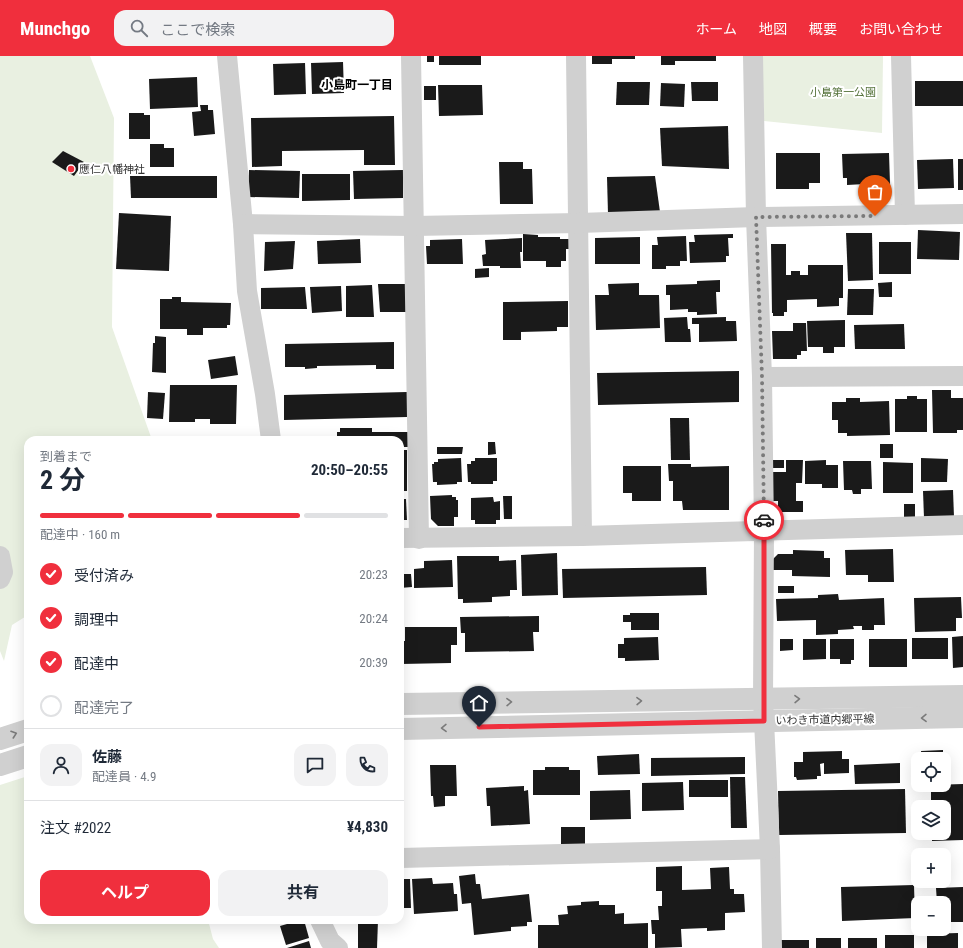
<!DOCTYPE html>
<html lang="ja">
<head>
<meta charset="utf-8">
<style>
	:root { --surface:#fff; --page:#f2f2f3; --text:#1f2937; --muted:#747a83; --line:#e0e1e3; --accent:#f02f3d }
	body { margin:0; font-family:"Roboto Condensed","Noto Sans JP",sans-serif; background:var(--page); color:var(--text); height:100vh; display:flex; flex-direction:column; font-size:15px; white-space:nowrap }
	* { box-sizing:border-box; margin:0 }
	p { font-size:13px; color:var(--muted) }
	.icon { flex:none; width:22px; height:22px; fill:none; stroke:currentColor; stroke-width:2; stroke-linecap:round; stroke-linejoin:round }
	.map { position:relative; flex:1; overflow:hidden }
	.drawer { position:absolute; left:24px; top:380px; width:380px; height:488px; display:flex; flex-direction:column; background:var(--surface); border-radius:12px; box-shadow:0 4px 16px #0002 }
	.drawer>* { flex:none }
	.controls { position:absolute; left:911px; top:696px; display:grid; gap:8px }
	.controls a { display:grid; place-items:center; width:40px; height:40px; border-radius:8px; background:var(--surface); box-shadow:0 4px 16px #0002; font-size:20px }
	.pin { position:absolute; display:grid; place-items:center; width:34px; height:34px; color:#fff; margin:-41px -17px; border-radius:50% 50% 50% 0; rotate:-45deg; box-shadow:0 0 4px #0007 }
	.pin .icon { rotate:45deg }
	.courier { position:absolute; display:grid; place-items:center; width:40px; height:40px; margin:-20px; border:3px solid #f02f3d; border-radius:50%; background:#fff; color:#222; box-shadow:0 1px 5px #0007 }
	.headline em { font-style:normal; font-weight:700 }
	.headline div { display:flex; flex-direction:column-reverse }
	.headline { display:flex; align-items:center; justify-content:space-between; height:68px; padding:0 16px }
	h1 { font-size:26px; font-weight:700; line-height:30px }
	.bar { display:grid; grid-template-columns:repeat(4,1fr); gap:6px 4px; align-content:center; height:48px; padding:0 16px }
	.bar i { height:5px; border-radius:3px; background:var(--line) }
	.bar .selected { background:var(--accent) }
	.bar p { grid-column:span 4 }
	.line { display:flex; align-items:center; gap:10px; padding:0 16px; border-top:1px solid var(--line) }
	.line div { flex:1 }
	.round { display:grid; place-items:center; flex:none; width:42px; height:42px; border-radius:12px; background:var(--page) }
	ol { padding:0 16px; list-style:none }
	li { display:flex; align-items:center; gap:12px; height:44px }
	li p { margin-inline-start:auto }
	li .icon { padding:4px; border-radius:50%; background:var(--accent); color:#fff; stroke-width:4 }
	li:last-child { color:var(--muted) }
	li i { width:22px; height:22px; border:2px solid var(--line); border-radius:50% }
	.action { display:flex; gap:8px; margin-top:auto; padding:8px 16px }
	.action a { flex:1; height:46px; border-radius:12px; background:var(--accent); color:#fff; font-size:16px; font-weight:700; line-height:46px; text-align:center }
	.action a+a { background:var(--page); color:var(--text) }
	header { display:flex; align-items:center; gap:24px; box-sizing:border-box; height:56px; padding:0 20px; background:var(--accent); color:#fff }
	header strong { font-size:19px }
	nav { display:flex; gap:22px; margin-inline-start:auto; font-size:14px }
	.search { width:280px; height:36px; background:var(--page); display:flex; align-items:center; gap:10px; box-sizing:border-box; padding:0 14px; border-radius:12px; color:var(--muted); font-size:15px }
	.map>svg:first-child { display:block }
</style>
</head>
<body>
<header>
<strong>Munchgo</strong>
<div class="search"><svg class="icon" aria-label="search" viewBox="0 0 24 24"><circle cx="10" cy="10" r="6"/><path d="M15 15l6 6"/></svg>ここで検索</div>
<nav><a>ホーム</a><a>地図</a><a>概要</a><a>お問い合わせ</a></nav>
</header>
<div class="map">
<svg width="963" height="892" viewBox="0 0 963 892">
	<rect width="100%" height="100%" fill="#fff"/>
	<g fill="#e9f0e1">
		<path d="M0,0h90l24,62 -2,209 40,113h-124v175l-16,10 -8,36 -4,-10z"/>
		<path d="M762,0h121l-1,77 -118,-12z"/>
		<path d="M28,720v144h180l5,19 6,9h-219v-163z"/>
	</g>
	<g fill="#1a1a1a">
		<rect x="427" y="0" width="7" height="6"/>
		<rect x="439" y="0" width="42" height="9"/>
		<path d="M592,0h43v3h-23v5h-20z"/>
		<path d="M661,0h55v5h-41v4h-14z"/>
		<path d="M343,6l1,31 -32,1 -1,-31z"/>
		<path d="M305,7l1,31 -32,1 -1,-31z"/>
		<path d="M197,21l1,30 -48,2 -1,-30z"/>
		<rect x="915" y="25" width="48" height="25"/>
		<path d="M617,26h33l-1,23h-33z"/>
		<path d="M691,26h27v19h-26z"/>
		<path d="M661,27l24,1 -1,23 -24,-1z"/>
		<path d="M438,29h44l1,30 -44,1z"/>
		<rect x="424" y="30" width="12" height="14"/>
		<path d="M200,49h8v5h5l2,24 -21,2 -2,-24 9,-1z"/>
		<path d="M129,57h15v2h6v24h-21z"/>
		<path d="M394,60l1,49h-31v-15l-82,1v15l-30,1 -1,-49z"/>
		<path d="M728,70l1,43 -67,-3 -2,-38z"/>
		<path d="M150,88h14v4h10v19h-24z"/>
		<path d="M63,95l21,11 -10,14 -22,-14z"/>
		<path d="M776,97h44v30h-11v6h-33z"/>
		<path d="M889,97l1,31h-11v4h-14v-4l-18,1v-7h-4l-1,-24z"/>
		<path d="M953,103l1,29 -36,1 -1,-29z"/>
		<rect x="958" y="103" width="5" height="31"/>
		<path d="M499,106h24v7h9l1,35h-33z"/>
		<path d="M249,114l51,1 -1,27 -51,-1z"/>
		<path d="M403,114v28l-49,1 -1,-28z"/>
		<path d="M302,118h48v26l-48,1z"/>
		<path d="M130,120h87v22h-86z"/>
		<path d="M655,120l5,36 -52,2 -1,-37z"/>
		<path d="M119,157l52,3 -2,55 -53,-2z"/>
		<path d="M918,174l42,2 -1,28 -42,-1z"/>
		<path d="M846,177h26l1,47 -25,1z"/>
		<path d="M523,178l15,1v2h22v2h10v10h-4v12h-5v6h-15v-6h-23z"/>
		<path d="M733,178v4h-5l1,18h-3v6l-36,1 -1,-21h6l-1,-7z"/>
		<path d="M686,180l1,25h-7v5h-14v3h-14v-24h6l-1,-8z"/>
		<path d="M640,181v27h-45v-26z"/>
		<path d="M522,182v14h-2l1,16h-21v-2h-17l-1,-11 4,-1 -1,-14z"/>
		<path d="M360,183l1,24 -43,1 -1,-23z"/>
		<path d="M462,183l1,25h-36l-1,-18h4v-6z"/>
		<path d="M295,185l-2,28 -29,2 1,-29z"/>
		<rect x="879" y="186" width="32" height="32"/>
		<path d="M771,188h15v31h5v-4h9v4h8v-10h35v33h-4v8l-22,1v-8l-30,1v12h-3v4h-11v-3h-1z"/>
		<path d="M489,212v9l-14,1v-9z"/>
		<path d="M720,224v12h-4l1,22 -20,1v-3h-9v-3l-18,1v-15h-4v-10l31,-1v-3z"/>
		<path d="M892,226v15h-13l-1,-14z"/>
		<path d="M639,227v12h20l1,33 -64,2 -1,-35h14l-1,-11z"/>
		<path d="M378,228h31l-2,28h-27z"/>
		<path d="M372,229l2,32h-28v-31z"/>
		<path d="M341,230l1,25 -30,2 -2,-26z"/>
		<path d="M305,231l2,22h-46v-21z"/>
		<path d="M848,233h26l-1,26h-26z"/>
		<path d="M172,241h9v5l50,1 -1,22h-3v3h-24v7h-16v-6h-27v-30h12z"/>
		<path d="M568,245v26h-11v4l-36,1v8h-18v-38z"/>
		<path d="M687,261l1,12h2l1,13h-26l-1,-24z"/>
		<path d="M726,261v4h10l1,20 -38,1v-18h-7v-6z"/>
		<path d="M845,264v27h-11v6h-11v-6h-15l-1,-26z"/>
		<path d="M793,267h13l1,28h-6v4h-4v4h-24l-1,-28h21z"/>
		<path d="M904,268l1,25h-50l-1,-24z"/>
		<path d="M155,280l11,1v36l-14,-1 1,-29h2z"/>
		<path d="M394,286v27h-18v-4l-59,1v2l-12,1v-2h-20v-23z"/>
		<path d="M235,300l3,19 -27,4 -3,-19z"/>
		<path d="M739,315v31l-141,3 -1,-32z"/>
		<path d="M170,329h67l-1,39h-26v-5h-15v3h-26z"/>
		<path d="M932,334h19v8h12v32h-6v3h-24z"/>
		<path d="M148,336l17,1 -2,26 -16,-1z"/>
		<path d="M407,336v25l-123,3v-25z"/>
		<path d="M907,340h10v3h10v33h-32v-33h12z"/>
		<path d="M846,342h14v4l29,-1 1,34 -43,1v-3h-9v-13h-6v-18h14z"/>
		<path d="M670,362h19l1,42h-19z"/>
		<path d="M340,372h32v4h36v15h-8v-7h-63v-8h3z"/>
		<path d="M488,386h7l1,12 -8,1z"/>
		<rect x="880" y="388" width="13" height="14"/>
		<path d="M437,391h26l-1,7h-25z"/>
		<rect x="400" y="394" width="7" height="41"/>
		<path d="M461,402l1,24h-5v2l-20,1v-3h-4l-1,-18h2v-2h4v-3z"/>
		<path d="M475,402h22v23h-4v3h-22v-2h-3l-1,-18h4v-3h4z"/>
		<path d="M921,402l27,1 -1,23h-26z"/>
		<rect x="772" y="404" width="12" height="8"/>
		<path d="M786,404h17l-1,23h-6v18h7v11h-25v-11h-6v-29h14z"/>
		<path d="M826,404v5h12v23h-16v-4h-17v-23z"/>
		<path d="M843,405h28l1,28h-11v5h-8l-1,-4h-8z"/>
		<path d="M883,406l30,1v30h-30z"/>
		<path d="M668,408h23v3l38,-1v44h-46l-1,-9h-9v-20h-4z"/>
		<path d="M623,410h38v35h-29v-8h-9z"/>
		<path d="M953,434l1,27 -30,1 -1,-27z"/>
		<path d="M452,439v2h4v3h2v17h-4v9h-16l-7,-7 -1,-23z"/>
		<path d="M503,440h9v23h-8z"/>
		<path d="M493,441l1,5 6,-1v19h-4v4h-21v-4h-4v-22z"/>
		<path d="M400,443h6l1,21h-7z"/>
		<rect x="904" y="448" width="11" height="13"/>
		<path d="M893,493l1,33h-26v-7h-22l-1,-25z"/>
		<path d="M793,494l31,1v7h6v19l-38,-1v-6h-20v-10l6,-6h15z"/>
		<path d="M557,497l1,42 -36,1 -1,-41z"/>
		<path d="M457,500h42v5l17,-1 1,30h-7v6l-18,1v5l-29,1v-4h-5z"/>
		<path d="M452,504l1,27 -39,1v-19l10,-1v-7z"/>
		<path d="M706,511l1,28 -144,3 -1,-29z"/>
		<path d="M400,518h11l1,13 -12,1z"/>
		<rect x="778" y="530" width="16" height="7"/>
		<path d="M838,538l1,6 45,-2 1,27h-11v5h-12v-4h-9l1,3 -16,1v4l-22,1v-15l-39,1 -1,-22 42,-1v-3z"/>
		<path d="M961,541l1,21h-6v13l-41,1 -1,-34z"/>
		<path d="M630,557h29v17h-28v-8h-8v-7h7z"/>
		<path d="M539,560v16h-6l1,19 -69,1v-19h-4l-1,-16z"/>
		<path d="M405,571h52v18h-6v18l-50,1v-23h4z"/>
		<path d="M963,580v31l-10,1 -1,-31z"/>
		<path d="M658,581l1,23 -34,1v-3h-7v-14h6v-6z"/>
		<rect x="912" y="582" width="36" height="21"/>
		<path d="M780,583h13v11l-13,1z"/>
		<path d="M803,583h23v20l-23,1z"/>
		<path d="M830,583h24v21h-3v4h-11v-5h-10z"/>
		<rect x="869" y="583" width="38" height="28"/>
		<path d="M943,694v9h-21l-1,-8z"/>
		<path d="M842,695v8h7v14l-25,1v-11l-4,1 1,12h-4v3l-20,1 -1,-3h-2v-15h9v-10z"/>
		<path d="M639,698l1,20 -42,1 -1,-19z"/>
		<path d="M745,701v17l-94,2v-18z"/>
		<path d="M900,707v20l-45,1 -1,-19z"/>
		<path d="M430,709h26l1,31h-12v10l-11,1 -1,-11h-2z"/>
		<path d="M545,711h24v3h11v25h-47v-25h12z"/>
		<path d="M730,721h15l2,51h-16z"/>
		<rect x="689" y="724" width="39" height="17"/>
		<path d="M683,726l1,28 -42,1v-28z"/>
		<path d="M963,728v56l-31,1v-8h12v-26h-13v-22z"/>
		<path d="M524,730v5l4,-1 2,34 -39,2 -1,-20h-3l-1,-18z"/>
		<path d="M905,733l1,44 -127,2 -1,-44z"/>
		<path d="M630,734l1,29 -41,1v-29z"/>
		<rect x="561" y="771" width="24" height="19"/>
		<path d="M682,810v24l29,-1 -1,-21 19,-1 1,22h4v5h10l1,18 -20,1v17l-18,1v-3l-26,1 1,18 -27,1v-14h-3l-1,-14h8l-1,-14h4v-15h-6v-24z"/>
		<path d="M475,818l1,10h4l2,15 47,-5 3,28h-5v4l-16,1v4l-37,4 -3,-32 -9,1 -3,-28z"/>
		<path d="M432,822l1,6 20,-1 1,11h3l1,17 -44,3 -2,-35z"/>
		<path d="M400,823h10l1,29h-11z"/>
		<path d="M914,829l1,33 -73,3 -1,-34z"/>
		<path d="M963,831v35h-19v-19h-7l-1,-15z"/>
		<path d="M599,845v4h16v9l9,-1v11l24,-1v25h-110v-23h21l-1,-10 10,-1 -1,-8 14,-1v-3z"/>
		<path d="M301,864h3l5,18 -23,7 -6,-19z"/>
		<path d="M358,864h20l-1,28h-19z"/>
		<path d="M958,877v15h-31v-14z"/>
		<rect x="885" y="879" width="29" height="13"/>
		<rect x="816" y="882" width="25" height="10"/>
		<rect x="848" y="882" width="29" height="10"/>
		<rect x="781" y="884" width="28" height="8"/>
		<path d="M309,885l2,7h-24z"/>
	</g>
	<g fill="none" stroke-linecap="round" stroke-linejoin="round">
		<g stroke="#d0d0d0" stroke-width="20">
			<path d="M227,0l16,168 4,67 18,103 6,46"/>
			<path d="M411,0l8,483"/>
			<path d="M576,0l6,480"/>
			<path d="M753,0l3,161 6,160 2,153 -1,169 7,150 2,99"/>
			<path d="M901,0l4,159"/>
			<path d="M243,168l171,2 165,-3 177,-6 207,-3"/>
			<path d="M762,321l201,-1"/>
			<path d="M400,482l182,-2 381,-11"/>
			<path d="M0,500l3,16 -3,7"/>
			<path d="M400,802l370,-9"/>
			<path d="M320,864l10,21 8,7"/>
		</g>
		<g stroke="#d0d0d0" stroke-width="22">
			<path d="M400,648l563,-8"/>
			<path d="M400,673l563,-12"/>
			<path d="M0,683l28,-9"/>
			<path d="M0,709l28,-9"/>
		</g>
	</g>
	<defs><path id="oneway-chevron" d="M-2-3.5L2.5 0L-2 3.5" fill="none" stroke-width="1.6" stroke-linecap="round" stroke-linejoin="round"/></defs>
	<g stroke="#7a7a7a">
		<use href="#oneway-chevron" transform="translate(797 643) rotate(-1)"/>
		<use href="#oneway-chevron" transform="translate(639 645) rotate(-1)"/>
		<use href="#oneway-chevron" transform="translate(509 646) rotate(-1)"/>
		<use href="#oneway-chevron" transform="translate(924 662) rotate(179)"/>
		<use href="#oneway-chevron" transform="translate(444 672) rotate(179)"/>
		<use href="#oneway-chevron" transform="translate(14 678) rotate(-19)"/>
	</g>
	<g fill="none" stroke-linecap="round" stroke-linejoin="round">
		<path stroke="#7a7a7a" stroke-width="4" stroke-dasharray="0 7.2" d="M764,464l-2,-143 -6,-160 119,-1"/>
		<path stroke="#f02f3d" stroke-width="5" d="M479,671l285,-6v-201"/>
	</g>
	<circle fill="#f02f3d" stroke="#fff" stroke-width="1.5" cx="71" cy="113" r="4"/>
	<g text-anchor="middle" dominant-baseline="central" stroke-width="4" stroke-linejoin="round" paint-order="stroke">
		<g font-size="11" fill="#56733c" stroke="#fff">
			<text x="843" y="36">小島第一公園</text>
		</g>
		<g font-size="11" fill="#333" stroke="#fff" text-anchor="start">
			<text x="79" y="113">應仁八幡神社</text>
		</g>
		<g font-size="11" fill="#333" stroke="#fff">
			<text transform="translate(825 664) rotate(-1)">いわき市道内郷平線</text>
		</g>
		<g font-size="12" font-weight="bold" fill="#000" stroke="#fff">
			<text x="357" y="29">小島町一丁目</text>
		</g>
	</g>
</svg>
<div class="controls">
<a><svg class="icon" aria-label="locate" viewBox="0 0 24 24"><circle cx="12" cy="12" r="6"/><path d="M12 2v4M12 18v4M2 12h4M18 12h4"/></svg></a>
<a><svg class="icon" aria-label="layers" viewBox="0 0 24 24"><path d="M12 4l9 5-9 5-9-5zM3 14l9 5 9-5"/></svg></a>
<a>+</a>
<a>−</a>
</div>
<div class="pin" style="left:875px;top:160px;background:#ea580c"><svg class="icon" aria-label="bag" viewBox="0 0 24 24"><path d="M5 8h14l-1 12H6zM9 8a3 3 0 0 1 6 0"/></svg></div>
<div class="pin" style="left:479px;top:671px;background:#1f2937"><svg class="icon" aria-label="home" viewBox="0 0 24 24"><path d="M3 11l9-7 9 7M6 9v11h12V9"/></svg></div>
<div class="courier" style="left:764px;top:464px"><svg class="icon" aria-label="car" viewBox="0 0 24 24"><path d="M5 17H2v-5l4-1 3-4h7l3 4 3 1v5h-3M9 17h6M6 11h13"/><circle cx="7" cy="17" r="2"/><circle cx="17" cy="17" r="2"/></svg></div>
<section class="drawer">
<div class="headline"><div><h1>2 分</h1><p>到着まで</p></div><em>20:50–20:55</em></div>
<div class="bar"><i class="selected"></i><i class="selected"></i><i class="selected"></i><i></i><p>配達中 · 160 m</p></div>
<ol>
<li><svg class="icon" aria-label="check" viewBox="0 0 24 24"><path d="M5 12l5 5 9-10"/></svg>受付済み<p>20:23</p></li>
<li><svg class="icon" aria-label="check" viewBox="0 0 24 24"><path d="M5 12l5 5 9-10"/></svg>調理中<p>20:24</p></li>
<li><svg class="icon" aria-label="check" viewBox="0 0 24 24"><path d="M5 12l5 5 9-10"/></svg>配達中<p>20:39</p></li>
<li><i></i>配達完了</li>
</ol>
<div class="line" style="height:72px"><a class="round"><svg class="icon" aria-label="person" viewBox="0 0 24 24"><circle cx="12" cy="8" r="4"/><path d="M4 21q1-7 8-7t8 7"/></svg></a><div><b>佐藤</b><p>配達員 · 4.9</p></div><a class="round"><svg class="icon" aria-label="chat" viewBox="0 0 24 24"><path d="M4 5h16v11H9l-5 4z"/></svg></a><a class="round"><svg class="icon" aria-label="phone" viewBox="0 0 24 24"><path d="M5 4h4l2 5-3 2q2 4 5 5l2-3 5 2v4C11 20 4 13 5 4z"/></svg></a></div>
<div class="line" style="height:52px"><div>注文 #2022</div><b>¥4,830</b></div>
<div class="action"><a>ヘルプ</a><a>共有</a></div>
</section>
</div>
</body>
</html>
